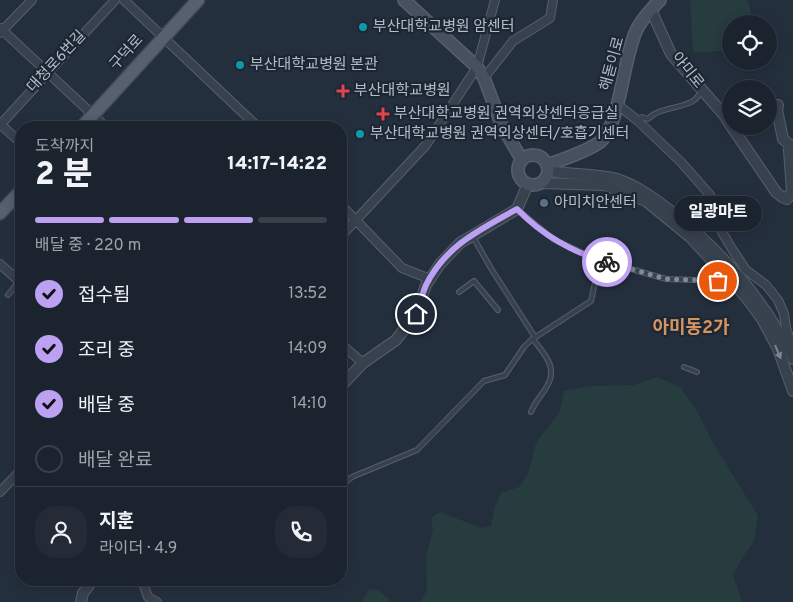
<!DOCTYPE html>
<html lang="ko">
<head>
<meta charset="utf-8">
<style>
	:root { --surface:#1b232e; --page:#242b36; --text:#f1f3f6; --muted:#a0a4aa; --line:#39404a; --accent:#bca0f2 }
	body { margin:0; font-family:Overpass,"Noto Sans KR",sans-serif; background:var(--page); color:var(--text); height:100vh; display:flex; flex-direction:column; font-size:19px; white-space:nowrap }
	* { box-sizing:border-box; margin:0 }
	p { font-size:16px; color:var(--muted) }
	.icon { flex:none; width:28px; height:28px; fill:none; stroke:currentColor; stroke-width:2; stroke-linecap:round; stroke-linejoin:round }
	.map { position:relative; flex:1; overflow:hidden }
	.sheet { position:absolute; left:15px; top:121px; width:332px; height:465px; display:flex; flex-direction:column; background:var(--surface); border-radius:20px; box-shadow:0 2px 12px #0003,0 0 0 1px var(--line) }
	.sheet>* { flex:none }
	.fabs { position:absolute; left:722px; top:15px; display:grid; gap:10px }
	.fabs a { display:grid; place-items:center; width:55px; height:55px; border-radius:50%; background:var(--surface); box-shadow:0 2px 12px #0003,0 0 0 1px var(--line); font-size:25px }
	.pin { position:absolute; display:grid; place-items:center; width:42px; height:42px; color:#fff; margin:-21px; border:2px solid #fff; border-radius:50%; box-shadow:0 1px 5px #0007 }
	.courier { position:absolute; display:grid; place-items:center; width:50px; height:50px; margin:-25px; border:4px solid #bca0f2; border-radius:50%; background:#fff; color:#222; box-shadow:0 1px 6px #0007 }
	.bubble { position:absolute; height:35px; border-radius:18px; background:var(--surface); box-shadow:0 2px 12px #0003,0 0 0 1px var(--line); font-size:16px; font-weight:800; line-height:35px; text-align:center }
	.head em { font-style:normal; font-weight:800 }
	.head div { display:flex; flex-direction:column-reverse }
	.head { display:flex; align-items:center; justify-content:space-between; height:85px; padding:0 20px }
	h1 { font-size:32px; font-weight:800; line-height:38px }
	.bar { display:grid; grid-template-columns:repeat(4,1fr); gap:8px 5px; align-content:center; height:60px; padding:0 20px }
	.bar i { height:6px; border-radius:4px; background:var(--line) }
	.bar .current { background:var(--accent) }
	.bar p { grid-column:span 4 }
	.line { display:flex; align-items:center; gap:12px; padding:0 20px; border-top:1px solid var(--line) }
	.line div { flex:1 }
	.round { display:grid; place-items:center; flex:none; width:52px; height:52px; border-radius:20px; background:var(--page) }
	ol { padding:0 20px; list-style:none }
	li { display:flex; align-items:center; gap:15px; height:55px }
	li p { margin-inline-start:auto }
	li .icon { padding:5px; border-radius:50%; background:var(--accent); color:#111; stroke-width:4 }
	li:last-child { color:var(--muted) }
	li i { width:28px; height:28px; border:2px solid var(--line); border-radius:50% }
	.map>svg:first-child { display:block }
</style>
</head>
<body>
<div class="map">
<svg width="793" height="602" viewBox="0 0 793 602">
	<rect width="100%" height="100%" fill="#242f3e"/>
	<g fill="#263c3f">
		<path d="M690,0h57l3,7v17h-19v26l-38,3z"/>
		<path d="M658,377l23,11 17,25 16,31 44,72 -4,25 -12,17 -9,17 9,27h-321l6,-13 -1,-32 7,-27 -2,-12 9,-6 41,16 10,-2 4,-19 6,-14 18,-6 9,-13 8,-31 24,-32 4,-20 26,-5 44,-1z"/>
		<path d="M369,589l10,2 13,11h-31z"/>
	</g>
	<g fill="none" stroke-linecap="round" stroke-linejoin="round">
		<g stroke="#565f6c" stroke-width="6">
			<g id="service">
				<path d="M637,120l5,-3 6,2c11,-12 32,-10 45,-18 3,-2 6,-6 8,-9"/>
				<path d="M517,209l36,30 40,19 73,21 61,2"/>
				<path d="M473,237l19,33 43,67"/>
				<path d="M459,292l15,-11 24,29"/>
				<path d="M8,295l11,-14"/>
				<path d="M684,367l13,5"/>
				<path d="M531,412c4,-10 10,-16 15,-24 13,-20 -1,-33 -13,-49"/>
				<path d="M341,486l11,-9 65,-27 67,-69 21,-6 19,-28 7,-7 60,-39 9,-41"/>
			</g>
		</g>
		<g stroke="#565f6c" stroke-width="10">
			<g id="minor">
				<path d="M124,0l135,128"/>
				<path d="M0,28l107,100"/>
				<path d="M0,33l32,-33"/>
				<path d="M484,78l29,-37 37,-23 3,-18"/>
				<path d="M618,105l19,15 44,42 29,33 12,37 10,17 14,21 20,15 12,15 6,14 2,14 7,21"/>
				<path d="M0,124l21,19"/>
				<path d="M0,125l115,-125"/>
				<path d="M341,205l61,63 28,11"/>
				<path d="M341,236l85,-91 51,-78 18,-67"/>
				<path d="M0,264l21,19"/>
				<path d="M341,344l22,19"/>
				<path d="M0,492l21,-22"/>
				<path d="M142,580l6,17 9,5"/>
			</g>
		</g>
		<g stroke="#565f6c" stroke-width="12">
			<g id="tertiary">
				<path d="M651,10l20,44 53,61 7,11"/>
				<path d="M778,105l-1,5 6,29 7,6"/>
				<path d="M731,126l45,66 6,5 5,2 5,-8 -3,-41 1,-5h3"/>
				<path d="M548,171c23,4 46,2 69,8 21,7 38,20 55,33 50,40 94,90 121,147"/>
				<path d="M541,183l63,2 42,16 44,36 55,59 17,23 16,30 15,42"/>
				<path d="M341,386l22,-23 33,-23 20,-26 10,-29 14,-21 20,-21 57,-34 11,-25"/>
				<path d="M81,602l2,-9 10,-13"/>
			</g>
		</g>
		<g stroke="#565f6c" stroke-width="14">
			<g id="secondary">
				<path d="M404,0l73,67 7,11 18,48 20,34"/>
				<circle cx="533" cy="170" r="15"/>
				<path d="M547,165c17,-6 39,-13 53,-23 21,-17 23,-88 38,-115 6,-10 14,-19 22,-27"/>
			</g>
		</g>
		<g stroke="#414a57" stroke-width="15">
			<g id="primary">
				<path d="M81,128l117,-128"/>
				<path d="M0,213l21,-22"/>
			</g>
		</g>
		<use href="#service" stroke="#38414e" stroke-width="4"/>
		<use href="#minor" stroke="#38414e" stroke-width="8"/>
		<use href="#tertiary" stroke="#38414e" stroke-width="10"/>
		<use href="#secondary" stroke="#465061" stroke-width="11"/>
		<use href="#primary" stroke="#56606e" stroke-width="12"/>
	</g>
	<defs><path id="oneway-solid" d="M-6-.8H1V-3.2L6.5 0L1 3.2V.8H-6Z" transform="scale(1.25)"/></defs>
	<use fill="#7c8592" href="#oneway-solid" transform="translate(778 352) rotate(67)"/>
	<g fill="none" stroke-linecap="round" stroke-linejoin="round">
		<path stroke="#828b98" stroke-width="5" stroke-dasharray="0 9" d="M607,262l59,17 52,2"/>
		<path stroke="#bca0f2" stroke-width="6" d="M416,314c4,-9 6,-20 10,-29 20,-40 54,-55 91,-76 24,25 56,44 90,53"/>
	</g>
	<g fill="#0f9aa8" stroke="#1d2633" stroke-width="2">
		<circle cx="363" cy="27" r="5"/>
		<circle cx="240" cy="65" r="5"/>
		<circle cx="360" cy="134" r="5"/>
	</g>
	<g fill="#e0444e" stroke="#1d2633" stroke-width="2">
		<path d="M340.5 83.5h5v5h5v5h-5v5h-5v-5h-5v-5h5z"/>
		<path d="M380.5 106.5h5v5h5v5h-5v5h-5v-5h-5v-5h5z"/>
	</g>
	<circle fill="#5c6f8a" stroke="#1d2633" stroke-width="2" cx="544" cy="203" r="5"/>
	<g text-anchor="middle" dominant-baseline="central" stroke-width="4.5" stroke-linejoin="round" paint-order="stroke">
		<g font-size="15" fill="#b4bcc9" stroke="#1d2633" text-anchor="start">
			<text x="373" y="27">부산대학교병원 암센터</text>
			<text x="250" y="65">부산대학교병원 본관</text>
			<text x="354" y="91">부산대학교병원</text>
			<text x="394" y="114">부산대학교병원 권역외상센터응급실</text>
			<text x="370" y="134">부산대학교병원 권역외상센터/호흡기센터</text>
			<text x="554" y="203">아미치안센터</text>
		</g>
		<g font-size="15" fill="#b4bcc9" stroke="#1d2633">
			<text transform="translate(127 53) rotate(-48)">구덕로</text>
			<text transform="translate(57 62) rotate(-47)">대청로6번길</text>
			<text transform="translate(613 64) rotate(-75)">해돋이로</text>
			<text transform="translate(687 71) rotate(51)">아미로</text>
		</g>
		<g font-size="18" font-weight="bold" fill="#d59563" stroke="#1d2633">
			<text x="691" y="328">아미동2가</text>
		</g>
	</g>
</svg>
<div class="fabs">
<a><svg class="icon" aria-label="locate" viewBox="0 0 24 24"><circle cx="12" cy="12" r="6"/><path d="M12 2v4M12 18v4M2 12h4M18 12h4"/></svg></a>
<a><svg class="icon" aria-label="layers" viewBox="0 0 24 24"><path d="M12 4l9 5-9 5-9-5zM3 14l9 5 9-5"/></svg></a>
</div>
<div class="pin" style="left:718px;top:281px;background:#ea580c"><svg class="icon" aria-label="bag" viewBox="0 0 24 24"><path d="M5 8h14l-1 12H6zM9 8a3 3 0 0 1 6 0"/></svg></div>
<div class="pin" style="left:416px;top:314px;background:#1f2937"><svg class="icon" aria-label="home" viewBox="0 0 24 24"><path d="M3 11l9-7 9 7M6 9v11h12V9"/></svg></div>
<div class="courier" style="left:607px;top:262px"><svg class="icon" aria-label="bike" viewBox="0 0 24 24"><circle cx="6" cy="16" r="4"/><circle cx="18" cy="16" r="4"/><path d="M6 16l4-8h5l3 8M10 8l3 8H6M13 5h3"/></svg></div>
<div class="bubble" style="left:674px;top:196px;width:88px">일광마트</div>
<section class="sheet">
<div class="head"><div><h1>2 분</h1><p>도착까지</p></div><em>14:17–14:22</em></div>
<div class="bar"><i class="current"></i><i class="current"></i><i class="current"></i><i></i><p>배달 중 · 220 m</p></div>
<ol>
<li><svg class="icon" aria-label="check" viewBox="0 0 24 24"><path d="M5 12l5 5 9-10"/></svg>접수됨<p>13:52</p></li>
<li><svg class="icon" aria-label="check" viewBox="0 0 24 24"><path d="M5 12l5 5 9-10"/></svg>조리 중<p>14:09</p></li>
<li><svg class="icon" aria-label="check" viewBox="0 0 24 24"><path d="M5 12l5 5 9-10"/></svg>배달 중<p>14:10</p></li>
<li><i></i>배달 완료</li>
</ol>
<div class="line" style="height:90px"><a class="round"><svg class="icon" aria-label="person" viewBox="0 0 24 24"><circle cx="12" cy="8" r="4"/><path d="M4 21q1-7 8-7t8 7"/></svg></a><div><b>지훈</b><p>라이더 · 4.9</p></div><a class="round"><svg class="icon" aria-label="phone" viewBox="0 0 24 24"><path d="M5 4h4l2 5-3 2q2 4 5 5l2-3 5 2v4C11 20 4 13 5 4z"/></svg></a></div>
</section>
</div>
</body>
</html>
